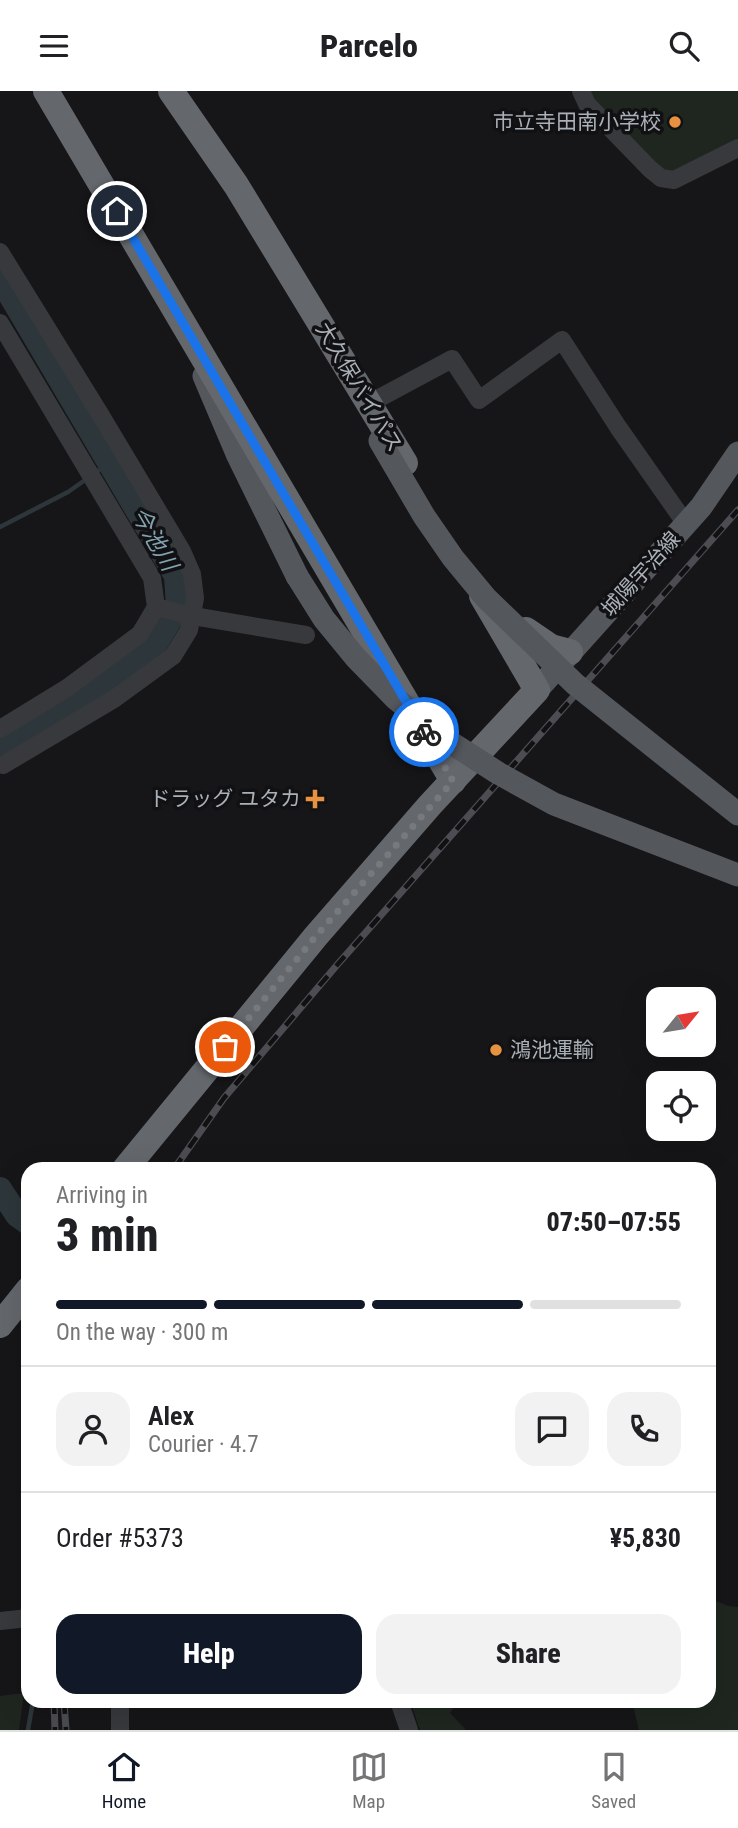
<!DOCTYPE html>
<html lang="en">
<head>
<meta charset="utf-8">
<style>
	:root { --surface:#fff; --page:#f2f2f2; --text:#202124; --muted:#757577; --line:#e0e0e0; --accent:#111827 }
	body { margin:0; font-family:"Roboto Condensed","Noto Sans JP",sans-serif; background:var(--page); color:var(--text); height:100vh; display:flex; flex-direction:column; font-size:26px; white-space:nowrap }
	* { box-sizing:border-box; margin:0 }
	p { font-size:23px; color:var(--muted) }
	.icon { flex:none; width:38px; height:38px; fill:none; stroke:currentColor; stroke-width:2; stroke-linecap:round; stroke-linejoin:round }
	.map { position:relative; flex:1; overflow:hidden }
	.side { position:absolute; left:21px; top:1071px; width:695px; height:546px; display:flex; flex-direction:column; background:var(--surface); border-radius:21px; box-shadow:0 7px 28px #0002 }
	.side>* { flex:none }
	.needle { width:46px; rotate:60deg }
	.tools { position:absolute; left:646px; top:896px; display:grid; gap:14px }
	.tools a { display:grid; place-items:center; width:70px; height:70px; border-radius:14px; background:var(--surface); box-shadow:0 7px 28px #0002; font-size:35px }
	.pin { position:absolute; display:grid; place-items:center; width:60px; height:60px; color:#fff; margin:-30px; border:4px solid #fff; border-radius:50%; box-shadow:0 2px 7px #0007 }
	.courier { position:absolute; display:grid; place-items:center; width:70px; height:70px; margin:-35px; border:5px solid #1a73e8; border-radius:50%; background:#fff; color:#222; box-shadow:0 2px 9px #0007 }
	.headline em { font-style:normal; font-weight:800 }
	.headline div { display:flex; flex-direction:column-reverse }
	.headline { display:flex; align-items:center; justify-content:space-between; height:119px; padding:0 35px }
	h1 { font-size:46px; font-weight:800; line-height:52px }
	.bar { display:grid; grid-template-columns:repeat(4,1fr); gap:10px 7px; align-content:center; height:84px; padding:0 35px }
	.bar i { height:9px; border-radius:5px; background:var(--line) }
	.bar .selected { background:var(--accent) }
	.bar p { grid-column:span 4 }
	.line { display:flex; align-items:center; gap:18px; padding:0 35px; border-top:2px solid var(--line) }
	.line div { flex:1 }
	.round { display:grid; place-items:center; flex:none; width:74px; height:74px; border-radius:21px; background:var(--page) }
	.button { display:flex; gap:14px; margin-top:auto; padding:14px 35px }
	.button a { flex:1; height:80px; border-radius:21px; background:var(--accent); color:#fff; font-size:28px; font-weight:800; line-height:80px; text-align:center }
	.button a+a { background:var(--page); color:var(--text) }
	header { display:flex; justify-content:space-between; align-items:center; height:91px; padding:0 35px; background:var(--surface); font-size:32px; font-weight:800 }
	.tab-bar { display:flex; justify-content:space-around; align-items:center; height:98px; border-top:2px solid var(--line); background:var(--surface); font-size:19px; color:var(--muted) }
	.tab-bar a { display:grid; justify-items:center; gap:4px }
	.tab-bar .selected { color:var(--accent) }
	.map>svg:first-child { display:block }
</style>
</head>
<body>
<header><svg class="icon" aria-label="menu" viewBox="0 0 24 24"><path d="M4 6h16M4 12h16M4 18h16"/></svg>Parcelo<svg class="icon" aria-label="search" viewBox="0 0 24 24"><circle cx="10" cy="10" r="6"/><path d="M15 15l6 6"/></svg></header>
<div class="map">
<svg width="738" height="1639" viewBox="0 0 738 1639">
	<rect width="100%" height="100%" fill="#161618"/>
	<g fill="#1f261f">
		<path d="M589,0h149v49l-67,34 -7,-2 -71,-72z"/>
		<path d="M709,1507l19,8 10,1v123h-99l-7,-29h77z"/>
		<path d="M24,1602l-5,37h-19v-34z"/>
		<path d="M410,1610h48l-8,12 16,17h-46z"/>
	</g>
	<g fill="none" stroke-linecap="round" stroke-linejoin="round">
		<g stroke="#2d373b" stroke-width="4.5">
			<path d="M95,382l14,-11"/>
			<path d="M0,436l68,-35 20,-14"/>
			<path d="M28,1639l5,-29"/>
		</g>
		<g stroke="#2d373b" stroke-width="24">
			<path d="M0,187l176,298 2,31 -23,38 -79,58 -76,41"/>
			<path d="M0,1098l17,26 11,8"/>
		</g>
		<g stroke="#37393d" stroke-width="18">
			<path d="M581,0l6,13 63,65 11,9 13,2 64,-32"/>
			<path d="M0,161l100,162 82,137 10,23 3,24 -6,32 -16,26 -59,43 -111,66"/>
			<path d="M0,232l152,255 4,29 -16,27 -73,54 -67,41"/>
			<path d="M370,312l82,-44 27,41 83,-60 56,87 68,97"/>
			<path d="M156,516l37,9 113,19"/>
			<path d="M0,1530l28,-3"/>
			<path d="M399,1610l10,29"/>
			<path d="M120,1639v-29"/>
		</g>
		<g stroke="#54575c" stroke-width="23">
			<path d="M204,285l34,80 59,120"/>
			<path d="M537,599l164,-183 37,-54"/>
		</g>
		<g stroke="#64686d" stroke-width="26">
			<path d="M46,0l407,690"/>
			<path d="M171,0l65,94 169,278"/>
			<path d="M526,539l25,17 19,5"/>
			<path d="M125,1078l191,-233 114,-131 107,-115 -55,-94"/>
			<path d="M0,1234l28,-35"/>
		</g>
		<g stroke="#4b4d52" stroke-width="7">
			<g id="rail">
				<path d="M174,1078l50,-71 113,-133 401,-455"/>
				<path d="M54,1610l1,29"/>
				<path d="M64,1610l2,29"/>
			</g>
		</g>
		<use href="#rail" stroke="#111113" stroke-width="4.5" stroke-dasharray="13" stroke-linecap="butt"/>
		<g stroke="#54575c" stroke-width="23">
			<path d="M380,350l44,75 29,42 33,40 89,86 163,130"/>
			<path d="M297,485l27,43 32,39 39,40 50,41 53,34 56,31 184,71"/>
		</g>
	</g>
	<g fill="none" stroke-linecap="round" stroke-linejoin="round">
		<path stroke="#767a7f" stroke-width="7" stroke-dasharray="0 12.6" d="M225,956l91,-111 137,-155 -29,-49"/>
		<path stroke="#1a73e8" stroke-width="9" d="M117,120l307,521"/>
	</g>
	<g fill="#e79240" stroke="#111113" stroke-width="2.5">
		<circle cx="675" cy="31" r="7"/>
		<path d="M311.5 697.5h7v7h7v7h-7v7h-7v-7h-7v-7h7z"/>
		<circle cx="496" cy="959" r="7"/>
	</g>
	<g text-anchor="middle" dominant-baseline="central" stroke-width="7" stroke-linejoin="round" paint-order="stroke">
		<g font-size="21" fill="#a9b0b7" stroke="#111113" text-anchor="end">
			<text x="661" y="31">市立寺田南小学校</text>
			<text x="301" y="708">ドラッグ ユタカ</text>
			<text x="510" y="959" text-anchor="start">鴻池運輸</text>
		</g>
		<g font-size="21" fill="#a9b0b7" stroke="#111113">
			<text transform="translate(359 296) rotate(59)">大久保バイパス</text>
			<text transform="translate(641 483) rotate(-48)">城陽宇治線</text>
		</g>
		<g font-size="23" font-style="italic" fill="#82a2b0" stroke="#111113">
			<text transform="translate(154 448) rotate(60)">今池川</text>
		</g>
	</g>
</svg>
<div class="tools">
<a><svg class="needle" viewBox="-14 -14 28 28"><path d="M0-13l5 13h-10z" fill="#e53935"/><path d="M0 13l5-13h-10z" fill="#757577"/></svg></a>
<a><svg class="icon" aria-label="locate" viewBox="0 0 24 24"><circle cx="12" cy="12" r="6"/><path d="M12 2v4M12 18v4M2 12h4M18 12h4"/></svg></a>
</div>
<div class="pin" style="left:225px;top:956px;background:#ea580c"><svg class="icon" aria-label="bag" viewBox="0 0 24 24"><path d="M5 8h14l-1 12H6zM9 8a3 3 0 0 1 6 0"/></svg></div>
<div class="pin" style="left:117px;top:120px;background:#1f2937"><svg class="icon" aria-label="home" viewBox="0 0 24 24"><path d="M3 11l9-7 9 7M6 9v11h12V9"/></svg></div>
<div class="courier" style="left:424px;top:641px"><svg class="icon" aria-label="bike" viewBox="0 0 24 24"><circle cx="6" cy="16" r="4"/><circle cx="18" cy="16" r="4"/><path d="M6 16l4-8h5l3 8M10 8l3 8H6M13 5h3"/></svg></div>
<section class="side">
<div class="headline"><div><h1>3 min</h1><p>Arriving in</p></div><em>07:50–07:55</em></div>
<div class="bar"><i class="selected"></i><i class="selected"></i><i class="selected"></i><i></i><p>On the way · 300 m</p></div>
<div class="line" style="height:126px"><a class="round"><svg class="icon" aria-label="person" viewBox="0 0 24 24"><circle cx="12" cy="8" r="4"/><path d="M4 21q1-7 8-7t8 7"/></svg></a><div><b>Alex</b><p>Courier · 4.7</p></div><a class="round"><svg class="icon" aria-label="chat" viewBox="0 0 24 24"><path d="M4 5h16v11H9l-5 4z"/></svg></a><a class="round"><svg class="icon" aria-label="phone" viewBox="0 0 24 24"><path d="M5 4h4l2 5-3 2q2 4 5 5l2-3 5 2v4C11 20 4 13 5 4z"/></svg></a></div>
<div class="line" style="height:91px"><div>Order #5373</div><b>¥5,830</b></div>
<div class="button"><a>Help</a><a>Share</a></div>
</section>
</div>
<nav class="tab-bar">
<a class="selected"><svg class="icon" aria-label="home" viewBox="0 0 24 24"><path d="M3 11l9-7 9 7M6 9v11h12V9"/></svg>Home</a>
<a><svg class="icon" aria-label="map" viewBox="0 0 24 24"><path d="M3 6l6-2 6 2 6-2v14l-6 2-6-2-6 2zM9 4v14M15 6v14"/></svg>Map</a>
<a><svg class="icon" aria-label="saved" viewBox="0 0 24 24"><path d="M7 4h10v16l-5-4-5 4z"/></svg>Saved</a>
</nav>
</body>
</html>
